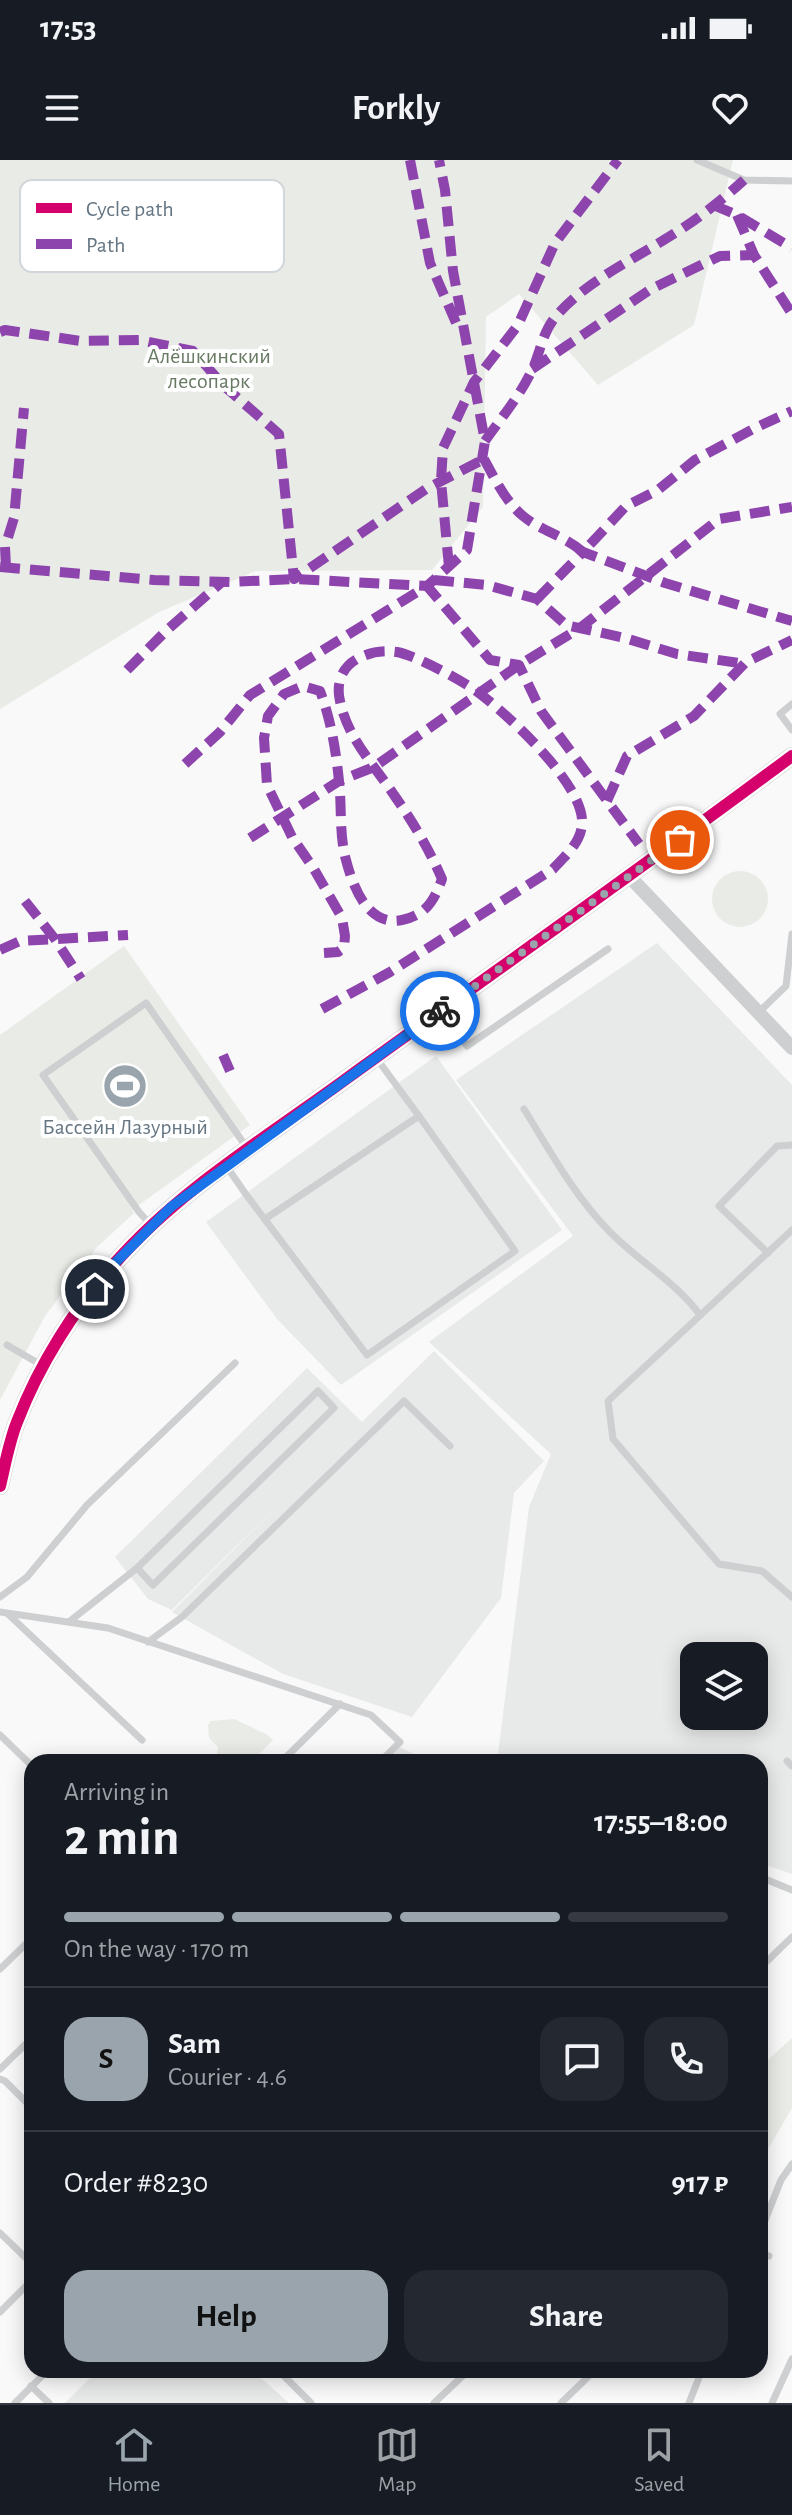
<!DOCTYPE html>
<html lang="en">
<head>
<meta charset="utf-8">
<style>
	:root { --surface:#171b24; --page:#242831; --text:#f1f3f6; --muted:#9ea1a6; --line:#363941; --accent:#99a4ac }
	body { margin:0; font-family:"Alegreya Sans",sans-serif; background:var(--page); color:var(--text); height:100vh; display:flex; flex-direction:column; font-size:30px; white-space:nowrap }
	* { box-sizing:border-box; margin:0 }
	p { font-size:26px; color:var(--muted) }
	.icon { flex:none; width:44px; height:44px; fill:none; stroke:currentColor; stroke-width:2; stroke-linecap:round; stroke-linejoin:round }
	.map { position:relative; flex:1; overflow:hidden }
	.side { position:absolute; left:24px; top:1594px; width:744px; height:624px; display:flex; flex-direction:column; background:var(--surface); border-radius:24px; box-shadow:0 4px 20px #0003 }
	.side>* { flex:none }
	.controls { position:absolute; left:680px; top:1482px; display:grid; gap:16px }
	.controls a { display:grid; place-items:center; width:88px; height:88px; border-radius:16px; background:var(--surface); box-shadow:0 4px 20px #0003; font-size:40px }
	.pin { position:absolute; display:grid; place-items:center; width:68px; height:68px; color:#fff; margin:-34px; border:4px solid #fff; border-radius:50%; box-shadow:0 2px 8px #0007 }
	.courier { position:absolute; display:grid; place-items:center; width:80px; height:80px; margin:-40px; border:6px solid #1a73e8; border-radius:50%; background:#fff; color:#222; box-shadow:0 2px 10px #0007 }
	.overview em { font-style:normal; font-weight:700 }
	.overview div { display:flex; flex-direction:column-reverse }
	.overview { display:flex; align-items:center; justify-content:space-between; height:136px; padding:0 40px }
	h1 { font-size:52px; font-weight:700; line-height:60px }
	.bar { display:grid; grid-template-columns:repeat(4,1fr); gap:12px 8px; align-content:center; height:96px; padding:0 40px }
	.bar i { height:10px; border-radius:6px; background:var(--line) }
	.bar .on { background:var(--accent) }
	.bar p { grid-column:span 4 }
	.line { display:flex; align-items:center; gap:20px; padding:0 40px; border-top:2px solid var(--line) }
	.line div { flex:1 }
	.round { display:grid; place-items:center; flex:none; width:84px; height:84px; border-radius:24px; background:var(--page) }
	.action { display:flex; gap:16px; margin-top:auto; padding:16px 40px }
	.action a { flex:1; height:92px; border-radius:24px; background:var(--accent); color:#111; font-size:32px; font-weight:700; line-height:92px; text-align:center }
	.action a+a { background:var(--page); color:var(--text) }
	.status { display:flex; justify-content:space-between; align-items:center; height:56px; padding:0 40px; background:var(--surface); direction:ltr }
	.status svg { height:22px; fill:currentColor }
	header { display:flex; justify-content:space-between; align-items:center; height:104px; padding:0 40px; background:var(--surface); font-size:36px; font-weight:700 }
	.tab-bar { display:flex; justify-content:space-around; align-items:center; height:112px; border-top:2px solid var(--line); background:var(--surface); font-size:22px; color:var(--muted) }
	.tab-bar a { display:grid; justify-items:center; gap:4px }
	.tab-bar .on { color:var(--accent) }
	.map>svg:first-child { display:block }
</style>
</head>
<body>
<div class="status"><b>17:53</b><svg viewBox="0 0 49 12"><path d="M0 12V9h3v3zM5 12V6h3v6zM10 12V3h3v9zM15 12V0h3v12zM26 1h20v11H26zM47 4h2v5h-2z"/></svg></div>
<header><svg class="icon" aria-label="menu" viewBox="0 0 24 24"><path d="M4 6h16M4 12h16M4 18h16"/></svg>Forkly<svg class="icon" aria-label="heart" viewBox="0 0 24 24"><path d="M12 20l-8-8c-3-5 5-10 8-4 3-6 11-1 8 4z"/></svg></header>
<div class="map">
<svg width="792" height="2243" viewBox="0 0 792 2243">
	<rect width="100%" height="100%" fill="#f9f9f9"/>
	<g fill="#e8e9e9" fill-rule="evenodd">
		<path d="M657,783l135,142v789l-32,-11v-101h-263l32,-255 22,-53 -122,-112 144,-106 -117,-156zM694,1496h60v60h-60z"/>
		<path d="M436,896l126,174 -221,155 -64,-66 -71,-97z"/>
		<path d="M434,1191l110,110 -30,32 -13,105 -89,119 -129,-43 -111,-62 116,-117 -116,115 -24,-11 -33,-42 192,-189 55,54z"/>
		<path d="M400,1587l29,15h-43z"/>
		<path d="M98,2210h154l37,33h-224z"/>
	</g>
	<g fill="#e8ebe6">
		<path d="M0,0h733l-39,165 -96,60 -79,-91 -33,23 -3,190 -51,63 -176,1 -97,41 -159,97z"/>
		<circle cx="740" cy="739" r="28"/>
		<path d="M124,786l126,179 -118,85 2,3 -37,34 -52,69 -45,84v-365z"/>
		<path d="M234,1559l32,15 7,6 -22,22h-35l2,-15 -9,-9 -1,-13 3,-4z"/>
		<path d="M792,1878v70l-32,55v-96z"/>
	</g>
	<g fill="none" stroke-linecap="round" stroke-linejoin="round">
		<g stroke="#cecfd0" stroke-width="7">
			<path d="M697,0l47,20 48,1"/>
			<path d="M792,544l-12,10 12,16"/>
			<path d="M443,851l24,35 141,-97"/>
			<path d="M759,852l27,-26 6,-52"/>
			<path d="M377,899l42,57"/>
			<path d="M524,949c26,42 50,86 85,122 29,30 66,50 91,84"/>
			<path d="M227,1007l18,26 122,162 148,-104 -96,-135 -154,103"/>
			<path d="M151,1065l-12,-13 -96,-137 103,-72 101,145"/>
			<path d="M792,1070l-184,171 5,38 106,125 43,7 30,26"/>
			<path d="M768,1093l-49,-47 58,-60 15,-1"/>
			<path d="M7,1185l36,21"/>
			<path d="M0,1437l27,-20 60,-72 148,-142"/>
			<path d="M0,1452l108,16 263,87 29,27 -20,20"/>
			<path d="M9,1455l133,125"/>
			<path d="M70,1461l67,-53 181,-177 16,17 -181,177 -16,-17"/>
			<path d="M148,1482l34,-25 222,-216 46,45"/>
			<path d="M0,1575l32,31"/>
			<path d="M787,1601l5,5"/>
			<path d="M281,1602l59,-58"/>
			<path d="M760,1717l32,13"/>
			<path d="M760,1808l32,-31"/>
			<path d="M0,1809l32,-31"/>
			<path d="M0,1909l32,-31"/>
			<path d="M0,1919l5,2 27,27"/>
			<path d="M0,2073l32,31"/>
			<path d="M760,2073l21,-53 11,-16"/>
			<path d="M760,2092l9,4"/>
			<path d="M0,2152l32,-32"/>
			<path d="M278,2210l33,33"/>
			<path d="M31,2226l18,17"/>
			<path d="M15,2243l33,-33"/>
			<path d="M434,2243l35,-33"/>
			<path d="M561,2243l29,-28"/>
			<path d="M689,2243l13,-33"/>
			<path d="M772,2243l20,-44"/>
		</g>
		<path stroke="#cecfd0" stroke-width="14" d="M630,717l162,171"/>
		<path stroke="#cecfd0" stroke-width="18" d="M0,1326c5,-21 9,-44 17,-64 22,-57 57,-113 98,-159 65,-74 152,-126 231,-184 149,-108 299,-213 446,-323"/>
		<g stroke="#8e44ad" stroke-width="10" stroke-dasharray="20 10" stroke-linecap="butt">
			<path d="M410,0l20,103 27,62"/>
			<path d="M713,45l24,10 55,33"/>
			<path d="M737,55l17,40 38,59"/>
			<path d="M0,172l5,-2 76,11 58,-1 54,11 31,35 55,48 15,145 132,-90 58,-30"/>
			<path d="M532,209l119,-80 69,-33 34,-1"/>
			<path d="M485,281c16,-23 35,-45 47,-71 9,-19 10,-38 25,-55 30,-34 72,-53 110,-77 27,-16 54,-37 77,-58"/>
			<path d="M484,299c11,20 21,42 39,57 18,15 42,20 60,36l43,-46 32,-16 37,-30 60,-32 37,-17"/>
			<path d="M0,407l154,13 77,2 63,-3 133,7 40,-36 18,-109 -32,-170 -8,-81 -6,-30"/>
			<path d="M6,407l-1,-20 9,-29 10,-110"/>
			<path d="M449,407l-8,-86 2,-33 31,-66 44,-57 37,-82 63,-83"/>
			<path d="M434,420l53,5 50,14 29,26 59,13 52,16 62,9 7,-1"/>
			<path d="M537,439l46,-47 82,31 127,38"/>
			<path d="M127,510l39,-39 57,-50"/>
			<path d="M185,604l35,-32 30,-37 177,-109 63,74 29,5 22,46 98,133"/>
			<path d="M607,641l20,-45 67,-40 52,-54 46,-22"/>
			<path d="M250,678l89,-57 35,-14 145,-102 61,-37 139,-109 73,-12"/>
			<path d="M25,741l30,38 26,40"/>
			<path d="M0,790l20,-9 108,-6"/>
			<path d="M322,849l68,-37 163,-103c11,-12 28,-26 29,-45 3,-39 -74,-109 -103,-131 -16,-12 -62,-37 -82,-41 -15,-2 -27,0 -40,7 -16,9 -21,25 -17,42 7,36 34,64 54,94 19,27 35,54 48,84 -8,22 -16,36 -40,41 -34,7 -49,-33 -56,-60 -7,-25 -4,-53 -7,-79 -3,-30 -8,-61 -19,-90l-17,-5 -19,8 -16,22 -4,22 3,47 25,52 22,32 28,49 3,18 -1,12 -6,4 -14,1"/>
			<path d="M223,895l7,16"/>
		</g>
		<g stroke="#fff" stroke-width="17">
			<path id="cycleway" d="M0,1326c5,-21 9,-44 17,-64 22,-57 57,-113 98,-159 65,-74 152,-126 231,-184 149,-108 299,-213 446,-323"/>
		</g>
		<use href="#cycleway" stroke="#d6006c" stroke-width="12"/>
	</g>
	<g fill="none" stroke-linecap="round" stroke-linejoin="round">
		<path stroke="#99a4ac" stroke-width="8" stroke-dasharray="0 14.4" d="M440,851l240,-171"/>
		<path stroke="#1a73e8" stroke-width="10" d="M95,1129l19,-25 57,-57 269,-196"/>
	</g>
	<defs>
		<g id="stadium-disc" transform="scale(2.3)"><circle r="9.5" fill="#99a4ac" stroke="#fff"/><path d="M0-5a6.5 5 0 1 0 0 10a6.5 5 0 1 0 0-10ZM-3.5-1.8h7v3.6h-7Z" fill="#fff"/></g>
	</defs>
	<g fill-rule="evenodd">
		<use href="#stadium-disc" x="125" y="926"/>
	</g>
	<g text-anchor="middle" dominant-baseline="central" stroke-width="8" stroke-linejoin="round" paint-order="stroke">
		<g font-size="22" fill="#687a64" stroke="#fff">
			<text x="209" y="196">Алёшкинский<tspan x="209" dy="25">лесопарк</tspan></text>
		</g>
		<g font-size="22" fill="#657683" stroke="#fff">
			<text x="125" y="967">Бассейн Лазурный</text>
		</g>
	</g>
	<rect x="20" y="20" width="264" height="92" rx="12" fill="#fff" stroke="#d1d6da" stroke-width="2"/>
	<rect x="36" y="43" width="36" height="10" fill="#d6006c"/>
	<rect x="36" y="79" width="36" height="10" fill="#8e44ad"/>
	<g font-size="22" fill="#657683">
		<text x="86" y="56">Cycle path</text>
		<text x="86" y="92">Path</text>
	</g>
</svg>
<div class="controls">
<a><svg class="icon" aria-label="layers" viewBox="0 0 24 24"><path d="M12 4l9 5-9 5-9-5zM3 14l9 5 9-5"/></svg></a>
</div>
<div class="pin" style="left:680px;top:680px;background:#ea580c"><svg class="icon" aria-label="bag" viewBox="0 0 24 24"><path d="M5 8h14l-1 12H6zM9 8a3 3 0 0 1 6 0"/></svg></div>
<div class="pin" style="left:95px;top:1129px;background:#1f2937"><svg class="icon" aria-label="home" viewBox="0 0 24 24"><path d="M3 11l9-7 9 7M6 9v11h12V9"/></svg></div>
<div class="courier" style="left:440px;top:851px"><svg class="icon" aria-label="bike" viewBox="0 0 24 24"><circle cx="6" cy="16" r="4"/><circle cx="18" cy="16" r="4"/><path d="M6 16l4-8h5l3 8M10 8l3 8H6M13 5h3"/></svg></div>
<section class="side">
<div class="overview"><div><h1>2 min</h1><p>Arriving in</p></div><em>17:55–18:00</em></div>
<div class="bar"><i class="on"></i><i class="on"></i><i class="on"></i><i></i><p>On the way · 170 m</p></div>
<div class="line" style="height:144px"><b class="round" style="background:var(--accent);color:#111">S</b><div><b>Sam</b><p>Courier · 4.6</p></div><a class="round"><svg class="icon" aria-label="chat" viewBox="0 0 24 24"><path d="M4 5h16v11H9l-5 4z"/></svg></a><a class="round"><svg class="icon" aria-label="phone" viewBox="0 0 24 24"><path d="M5 4h4l2 5-3 2q2 4 5 5l2-3 5 2v4C11 20 4 13 5 4z"/></svg></a></div>
<div class="line" style="height:104px"><div>Order #8230</div><b>917 ₽</b></div>
<div class="action"><a>Help</a><a>Share</a></div>
</section>
</div>
<nav class="tab-bar">
<a class="on"><svg class="icon" aria-label="home" viewBox="0 0 24 24"><path d="M3 11l9-7 9 7M6 9v11h12V9"/></svg>Home</a>
<a><svg class="icon" aria-label="map" viewBox="0 0 24 24"><path d="M3 6l6-2 6 2 6-2v14l-6 2-6-2-6 2zM9 4v14M15 6v14"/></svg>Map</a>
<a><svg class="icon" aria-label="saved" viewBox="0 0 24 24"><path d="M7 4h10v16l-5-4-5 4z"/></svg>Saved</a>
</nav>
</body>
</html>
